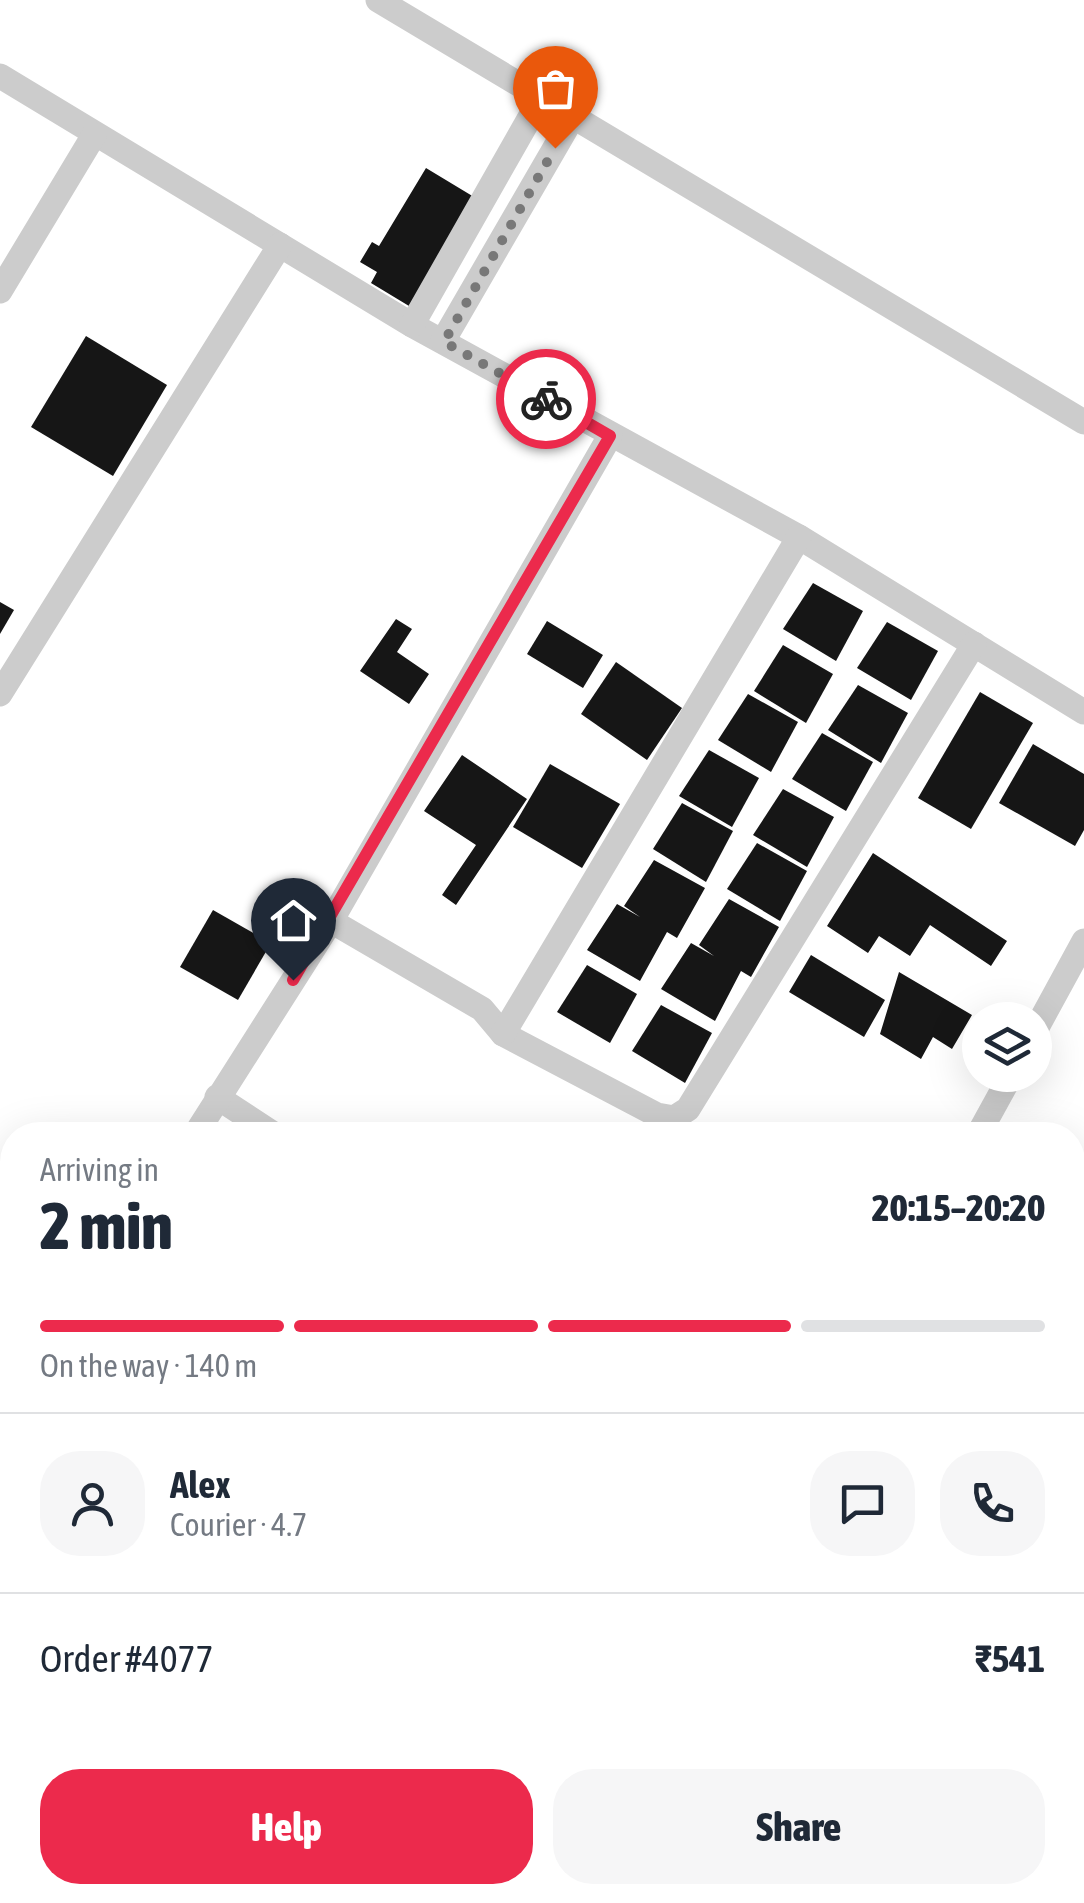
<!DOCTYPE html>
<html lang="en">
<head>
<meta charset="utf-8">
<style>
	:root { --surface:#fff; --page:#f6f6f7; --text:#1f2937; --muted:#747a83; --line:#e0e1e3; --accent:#ec2a4c }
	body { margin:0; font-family:"Asap Condensed",sans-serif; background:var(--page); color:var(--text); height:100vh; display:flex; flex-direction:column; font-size:38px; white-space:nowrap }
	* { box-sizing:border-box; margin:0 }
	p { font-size:32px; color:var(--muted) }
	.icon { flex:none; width:55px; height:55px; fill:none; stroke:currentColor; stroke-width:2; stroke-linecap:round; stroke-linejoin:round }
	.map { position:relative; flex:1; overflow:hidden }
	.panel { position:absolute; left:0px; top:1122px; width:1085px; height:782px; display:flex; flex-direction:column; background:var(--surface); border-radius:40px 40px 0 0; box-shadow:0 10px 40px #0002 }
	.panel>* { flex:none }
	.tools { position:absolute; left:962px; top:1002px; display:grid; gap:20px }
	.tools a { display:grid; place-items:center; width:90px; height:90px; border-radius:50%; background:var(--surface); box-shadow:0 10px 40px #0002; font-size:50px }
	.pin { position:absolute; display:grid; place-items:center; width:85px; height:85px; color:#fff; margin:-102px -42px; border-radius:50% 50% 50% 0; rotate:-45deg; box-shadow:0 0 10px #0007 }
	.pin .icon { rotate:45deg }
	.courier { position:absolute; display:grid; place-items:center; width:100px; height:100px; margin:-50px; border:8px solid #ec2a4c; border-radius:50%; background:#fff; color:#222; box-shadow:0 2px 12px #0007 }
	.head em { font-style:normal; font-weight:800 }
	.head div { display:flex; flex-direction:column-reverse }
	.head { display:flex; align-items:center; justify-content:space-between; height:170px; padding:0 40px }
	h1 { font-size:65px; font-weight:800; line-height:75px }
	.bar { display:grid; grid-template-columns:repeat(4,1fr); gap:15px 10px; align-content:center; height:120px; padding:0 40px }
	.bar i { height:12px; border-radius:8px; background:var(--line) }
	.bar .selected { background:var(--accent) }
	.bar p { grid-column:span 4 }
	.line { display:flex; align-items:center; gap:25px; padding:0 40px; border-top:2px solid var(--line) }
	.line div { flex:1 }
	.round { display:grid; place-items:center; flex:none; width:105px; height:105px; border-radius:40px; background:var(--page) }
	.cta { display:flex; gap:20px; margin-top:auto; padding:20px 40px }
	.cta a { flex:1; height:115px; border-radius:40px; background:var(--accent); color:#fff; font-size:40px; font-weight:800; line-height:115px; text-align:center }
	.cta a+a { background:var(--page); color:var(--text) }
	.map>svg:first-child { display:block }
</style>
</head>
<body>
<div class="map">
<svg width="1084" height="1903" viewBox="0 0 1084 1903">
	<rect width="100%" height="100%" fill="#fff"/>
	<g fill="#161616">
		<path d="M426,168l48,29 -65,109 -38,-23 6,-11 -17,-10 12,-20 7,4z"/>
		<path d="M86,336l81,49 -54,91 -82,-49z"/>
		<path d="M813,583l50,28 -27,50 -53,-32z"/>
		<path d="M0,602l14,8 -14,24z"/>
		<path d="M396,619l16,10 -15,23 32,22 -20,30 -49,-33z"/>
		<path d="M547,621l56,34 -20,33 -56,-34z"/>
		<path d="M887,622l51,29 -27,49 -54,-32z"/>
		<path d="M783,645l50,29 -27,49 -52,-32z"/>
		<path d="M616,662l66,46 -35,52 -66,-46z"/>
		<path d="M858,685l50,28 -27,50 -53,-33z"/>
		<path d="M980,692l53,31 -62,106 -53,-31z"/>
		<path d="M748,694l50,28 -27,50 -53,-32z"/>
		<path d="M822,733l51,29 -27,49 -54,-32z"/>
		<path d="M1033,744l51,30v56l-9,16 -76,-43z"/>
		<path d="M709,750l50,28 -27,49 -53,-31z"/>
		<path d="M462,755l65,44 -71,106 -14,-10 34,-50 -52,-34z"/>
		<path d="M550,764l70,40 -38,64 -69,-41z"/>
		<path d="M783,789l51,28 -27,50 -54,-32z"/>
		<path d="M682,803l51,28 -27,51 -53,-33z"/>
		<path d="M757,843l50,28 -27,50 -53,-32z"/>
		<path d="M873,853l134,88 -16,25 -61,-41 -20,31 -31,-20 -11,17 -41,-27z"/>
		<path d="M654,860l51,28 -28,50 -10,-6 -27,49 -53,-31 30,-46 23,13 -16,-11z"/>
		<path d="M729,899l50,28 -28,50 -10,-6 -26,50 -54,-32 30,-46 23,13 -15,-11z"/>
		<path d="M213,910l58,33 -33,57 -58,-33z"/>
		<path d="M811,955l74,45 -21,37 -75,-45z"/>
		<path d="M587,965l50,29 -27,49 -53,-31z"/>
		<path d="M899,972l73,43 -20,34 -19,-12 -12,22 -41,-25z"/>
		<path d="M661,1005l51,28 -27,50 -53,-32z"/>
		<path d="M1084,1358v130l-12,19v-131z"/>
		<path d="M0,1581l12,8v19l-12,21z"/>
		<path d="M0,1819l12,7 -12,25z"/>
		<path d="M12,1841v51h42l-6,11h-48v-42z"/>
		<path d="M62,1892h64l7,5 -3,6h-74z"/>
		<path d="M371,1892h68l-7,11h-45z"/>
	</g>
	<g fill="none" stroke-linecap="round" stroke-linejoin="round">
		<g stroke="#ccc" stroke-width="25">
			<path d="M378,0l706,422"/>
			<path d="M0,76l412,249 387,212 285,175"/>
			<path d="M0,291l94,-156"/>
			<path d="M412,325l129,-227"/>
			<path d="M443,341l131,-226"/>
			<path d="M0,694l280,-449"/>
			<path d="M331,921l151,88 21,25 154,81 17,3 14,-9 286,-465"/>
			<path d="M1035,1031l49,-90"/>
			<path d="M503,1034l296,-497"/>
			<path d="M217,1097l58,38"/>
			<path d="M195,1135l136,-214 279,-485"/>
			<path d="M978,1135l33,-60"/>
			<path d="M1072,1319l12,-19"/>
			<path d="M0,1466l12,-22"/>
			<path d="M0,1692l12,8"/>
			<path d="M1072,1751l12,7"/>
			<path d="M0,1772l12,8"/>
			<path d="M195,1892l17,11"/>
			<path d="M331,1892l17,11"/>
			<path d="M448,1903l7,-11"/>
			<path d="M547,1903l6,-11"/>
			<path d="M735,1903l6,-11"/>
			<path d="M905,1903l6,-11"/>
		</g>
	</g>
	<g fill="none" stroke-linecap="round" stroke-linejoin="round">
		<path stroke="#787878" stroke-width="10" stroke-dasharray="0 18" d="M546,399l-102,-57 111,-194"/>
		<path stroke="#ec2a4c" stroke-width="12" d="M293,980l317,-544 -64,-37"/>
	</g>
</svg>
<div class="tools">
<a><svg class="icon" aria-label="layers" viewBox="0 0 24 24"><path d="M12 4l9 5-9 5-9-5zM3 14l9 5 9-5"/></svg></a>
</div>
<div class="pin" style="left:555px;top:148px;background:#ea580c"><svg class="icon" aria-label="bag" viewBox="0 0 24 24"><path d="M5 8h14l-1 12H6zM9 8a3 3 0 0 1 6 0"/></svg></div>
<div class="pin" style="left:293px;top:980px;background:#1f2937"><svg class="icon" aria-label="home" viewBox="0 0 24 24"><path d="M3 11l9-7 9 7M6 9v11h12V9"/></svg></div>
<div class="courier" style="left:546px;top:399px"><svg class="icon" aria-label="bike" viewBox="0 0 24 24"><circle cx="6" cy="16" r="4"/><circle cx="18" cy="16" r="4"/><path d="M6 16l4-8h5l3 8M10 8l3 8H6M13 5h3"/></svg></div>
<section class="panel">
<div class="head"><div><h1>2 min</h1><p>Arriving in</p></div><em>20:15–20:20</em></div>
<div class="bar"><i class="selected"></i><i class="selected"></i><i class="selected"></i><i></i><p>On the way · 140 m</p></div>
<div class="line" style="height:180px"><a class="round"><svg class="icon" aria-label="person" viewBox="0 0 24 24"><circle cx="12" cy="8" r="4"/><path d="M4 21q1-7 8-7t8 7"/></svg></a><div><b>Alex</b><p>Courier · 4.7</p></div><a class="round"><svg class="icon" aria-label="chat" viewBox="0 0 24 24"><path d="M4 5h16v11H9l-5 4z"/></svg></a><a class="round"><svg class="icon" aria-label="phone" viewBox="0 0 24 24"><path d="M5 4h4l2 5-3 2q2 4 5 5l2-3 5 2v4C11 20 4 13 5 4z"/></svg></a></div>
<div class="line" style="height:130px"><div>Order #4077</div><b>₹541</b></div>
<div class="cta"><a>Help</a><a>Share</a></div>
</section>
</div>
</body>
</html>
